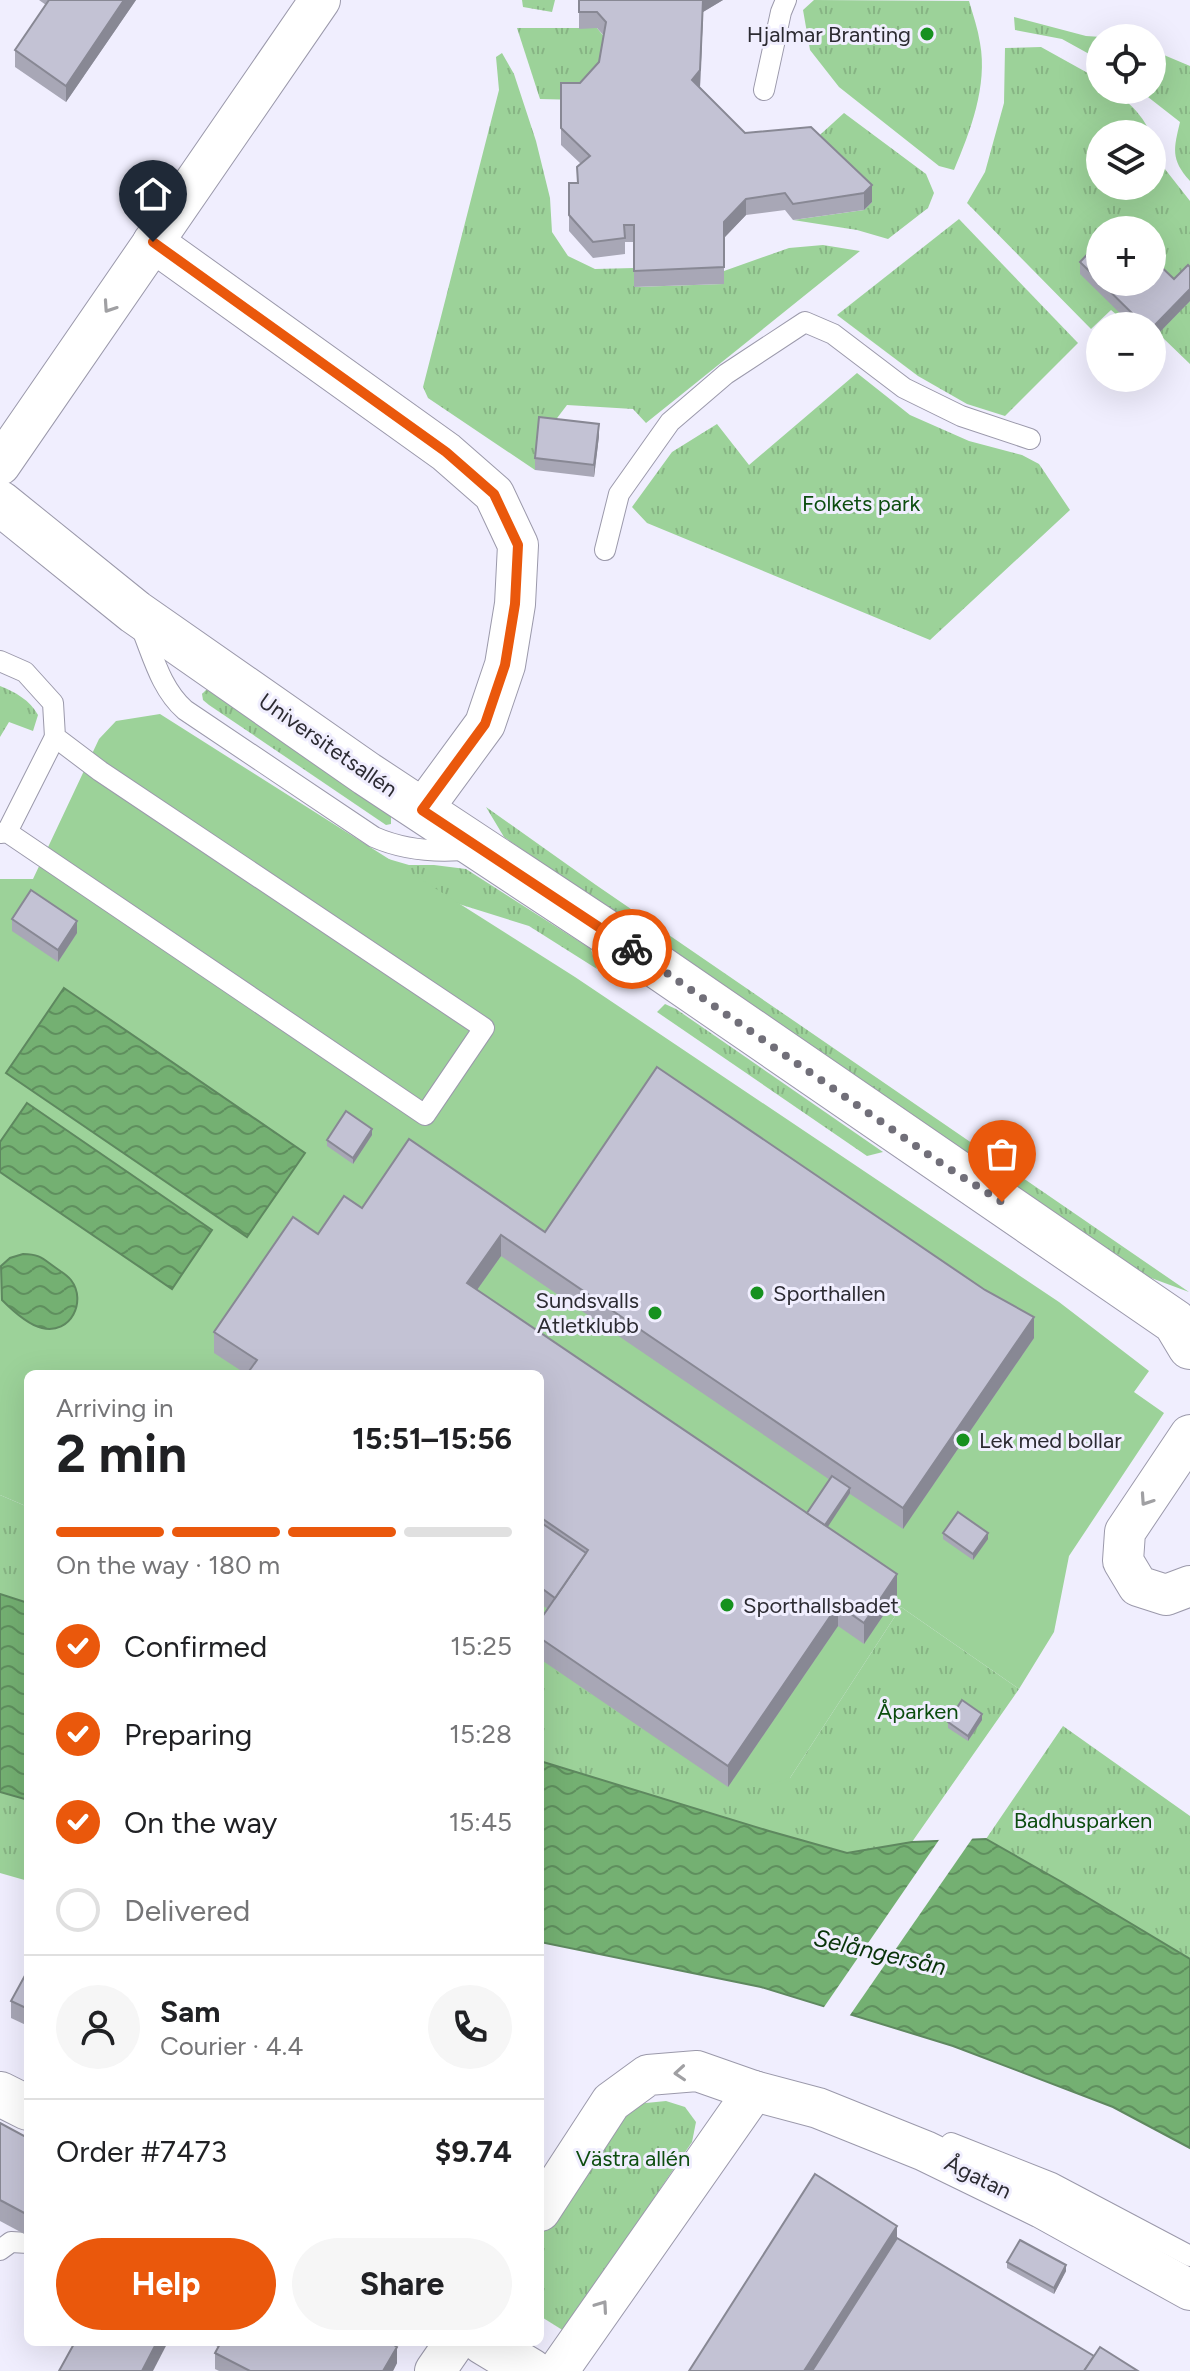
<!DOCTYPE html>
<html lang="en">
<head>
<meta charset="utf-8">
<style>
	:root { --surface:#fff; --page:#f6f6f6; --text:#202124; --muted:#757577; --line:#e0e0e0; --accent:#ea580c }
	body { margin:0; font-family:Figtree,sans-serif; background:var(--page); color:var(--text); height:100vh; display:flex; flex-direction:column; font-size:30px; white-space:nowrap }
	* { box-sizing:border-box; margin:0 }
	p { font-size:26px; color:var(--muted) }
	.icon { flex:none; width:44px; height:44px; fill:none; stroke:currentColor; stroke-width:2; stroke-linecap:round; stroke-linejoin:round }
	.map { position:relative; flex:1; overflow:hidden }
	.details { position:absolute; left:24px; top:1370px; width:520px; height:976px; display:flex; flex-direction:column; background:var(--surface); border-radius:12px; box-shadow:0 8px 32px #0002 }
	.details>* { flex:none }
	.fabs { position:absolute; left:1086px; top:24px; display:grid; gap:16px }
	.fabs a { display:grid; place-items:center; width:80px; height:80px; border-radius:50%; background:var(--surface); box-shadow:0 8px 32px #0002; font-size:40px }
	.pin { position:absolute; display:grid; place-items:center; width:68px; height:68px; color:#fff; margin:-82px -34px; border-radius:50% 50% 50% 0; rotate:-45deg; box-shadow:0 0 8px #0007 }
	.pin .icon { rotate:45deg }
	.courier { position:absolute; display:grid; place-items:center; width:80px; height:80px; margin:-40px; border:6px solid #ea580c; border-radius:50%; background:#fff; color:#222; box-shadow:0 2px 10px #0007 }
	.summary em { font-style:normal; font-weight:700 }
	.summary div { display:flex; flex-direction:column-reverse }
	.summary { display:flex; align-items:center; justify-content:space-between; height:136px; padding:0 32px }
	h1 { font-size:52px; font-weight:700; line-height:60px }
	.bar { display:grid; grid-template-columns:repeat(4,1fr); gap:12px 8px; align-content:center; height:96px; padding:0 32px }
	.bar i { height:10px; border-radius:6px; background:var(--line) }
	.bar .active { background:var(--accent) }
	.bar p { grid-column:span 4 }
	.line { display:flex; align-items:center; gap:20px; padding:0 32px; border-top:2px solid var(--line) }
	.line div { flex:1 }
	.round { display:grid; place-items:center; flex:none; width:84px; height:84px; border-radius:42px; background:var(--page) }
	ol { padding:0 32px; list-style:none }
	li { display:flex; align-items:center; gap:24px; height:88px }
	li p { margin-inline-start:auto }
	li .icon { padding:8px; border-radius:50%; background:var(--accent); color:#fff; stroke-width:4 }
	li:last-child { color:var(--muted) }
	li i { width:44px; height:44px; border:4px solid var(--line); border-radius:50% }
	.action { display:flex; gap:16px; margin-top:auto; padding:16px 32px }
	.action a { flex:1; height:92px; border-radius:48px; background:var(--accent); color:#fff; font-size:32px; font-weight:700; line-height:92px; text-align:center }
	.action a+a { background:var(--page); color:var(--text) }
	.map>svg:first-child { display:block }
</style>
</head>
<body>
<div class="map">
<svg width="1190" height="2371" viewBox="0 0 1190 2371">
	<defs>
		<pattern id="grass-tufts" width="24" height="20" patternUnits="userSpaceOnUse" patternTransform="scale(2)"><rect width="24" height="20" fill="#9cd299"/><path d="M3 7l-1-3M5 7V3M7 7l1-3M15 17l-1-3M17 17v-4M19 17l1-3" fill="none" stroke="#87b484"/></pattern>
		<pattern id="water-waves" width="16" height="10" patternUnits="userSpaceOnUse" patternTransform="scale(2)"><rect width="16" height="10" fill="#74b072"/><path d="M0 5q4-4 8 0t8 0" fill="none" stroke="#5f8f5e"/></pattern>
	</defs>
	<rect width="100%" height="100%" fill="#f0eefe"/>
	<g fill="url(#grass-tufts)" fill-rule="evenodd">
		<path d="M522,0h33l-3,12 -29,-5z"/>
		<path d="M814,0l155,1c4,14 9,28 11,42 8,43 -10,89 -26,127l-15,-4 -100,-79 -29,-37 -7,-40z"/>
		<path d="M1014,17l72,19 31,2h-17v22l-38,-21 -47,-9z"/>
		<path d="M517,28h80l9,11 -7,39 -19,22 -40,-1z"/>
		<path d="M1041,47l54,30 5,4v9c21,0 43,25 51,44h-51v52h52v-49l9,27 29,37v163l-28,-27 -10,4v-15h-22l-19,-16 -20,19 -124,-126 18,-31 19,-69 1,-55zM1100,230h52v52h-52z"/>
		<path d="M1152,50l38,16v115c-20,-22 -16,-33 -10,-59l-41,-32h13z"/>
		<path d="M502,53l12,21 22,67 14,57 2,34 16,24 27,13 39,-1 1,19 88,-3 1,-13 65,-23 34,-3 37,6 -214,172 -13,-14 -66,-4 -19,25 -9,-1 -4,41 -107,-72 -5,-11 76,-297 -3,-33z"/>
		<path d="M844,113l82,61 8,19 -6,15 -40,31 -31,-9 -64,-10 71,-10 8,-8 -61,-59z"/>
		<path d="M959,219l119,124 -73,73 -38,-12 -49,-28 -81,-61z"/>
		<path d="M857,373l53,42 59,26 53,14 17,9 31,46 -140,130 -283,-117 -15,-16 40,-55 45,-28 32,41z"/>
		<path d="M0,686c15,6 30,14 38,29l-5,16 -24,-9 -9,15z"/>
		<path d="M206,690l6,1 179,124v9l-5,1 -177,-120 -6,-5 -1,-6z"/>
		<path d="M486,807l110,78 593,407 -46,-17 -639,-438z"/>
		<path d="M385,858l24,7h25l32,4 125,80 6,20 -68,-43 -83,-26z"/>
		<path d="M665,1004l11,5 207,143 -16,4 -210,-144z"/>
		<path d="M0,1495l28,12v96l-28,-9z"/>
		<path d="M901,1607l118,82 -107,153 -65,11 -78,-22 -229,-70v-92l6,-6 244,115z"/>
		<path d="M1063,1726l127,90v143l-130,-78 -74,-42z"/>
		<path d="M0,1792l28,8v81l-28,-8z"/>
		<path d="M666,2101l19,6 11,15 -4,20 -128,189 -24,-15v-86l66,-103 30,-23z"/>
	</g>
	<path fill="#9cd299" d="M160,714l415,263 484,325 90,69 -15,21 30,21 -95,143 -15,76 -35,57 -118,-82 -111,171 -29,9h-33l-182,-123 -6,5v-295h-512v133l-28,-12v-616h33l66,-140 17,-18z"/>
	<g fill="url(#water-waves)" stroke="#5e885f" stroke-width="2">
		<path d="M64,988l241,165 -58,84 -241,-164z"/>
		<path d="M27,1103l185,127 -40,59 -172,-117v-30z"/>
		<path d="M23,1254c17,0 20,5 33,14 4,3 11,7 15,12 16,21 0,55 -29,48 -14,-3 -30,-18 -40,-28l-1,-34 9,-8z"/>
		<path d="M0,1594l28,9v197l-28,-8z"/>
		<path d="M540,1761l229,70 78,22 65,-11 74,-3 74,42 130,78v189l-77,-41 -160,-61 -192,-59 -221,-45z"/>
	</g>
	<path fill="#f0eefe" d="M974,1836l-126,182 -26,-8 119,-173z"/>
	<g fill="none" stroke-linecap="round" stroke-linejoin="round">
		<g stroke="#9b99ab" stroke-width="22">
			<g id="service">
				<path d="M764,90l17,-78 5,-12"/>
				<path d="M605,550l14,-56 51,-72 56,-48 79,-52 28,12 71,54 57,28 69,23"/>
				<path d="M141,627c12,29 20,62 44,83l189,127c32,14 64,16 99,12"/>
				<path d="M0,661l25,11 28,31 2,34 45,34 384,257 -59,87 -418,-283 -7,1"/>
				<path d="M7,832l48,-95"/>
				<path d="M951,2143l101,40 138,73"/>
				<path d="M0,2250l11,-8 17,1"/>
			</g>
		</g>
		<g stroke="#9b99ab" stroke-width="42">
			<g id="minor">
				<path d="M153,242l293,210 48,42 24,51 -3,59 -10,61 -20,59 -63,86"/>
				<path d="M0,465l320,-465"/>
				<path d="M1190,1435l-65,97 -2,29 15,25 28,9 24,-9"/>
				<path d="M540,2211l71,-109 37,-27 49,-4 57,20 64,17 107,43 117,57 148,82"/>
				<path d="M435,2371l20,-29"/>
				<path d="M558,2371l196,-280"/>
			</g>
		</g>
		<g stroke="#9b99ab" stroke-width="46">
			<g id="tertiary">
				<path d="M0,503l135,109 232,162 268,177 540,371 15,25"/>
				<path d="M0,2094l28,14"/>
				<path d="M483,2342l48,29"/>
			</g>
		</g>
		<use href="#service" stroke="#fff" stroke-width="20"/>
		<use href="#minor" stroke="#fff" stroke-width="40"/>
		<use href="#tertiary" stroke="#fff" stroke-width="44"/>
	</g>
	<g fill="#a8a7b6" fill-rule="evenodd">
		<path d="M39,0h97l-70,102 -51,-35v-17l31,-45z"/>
		<path d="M579,0h144l-20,12 -3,75 45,46 66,-6 61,75 -8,8 -71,10 -8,-10 -39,5 -22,23v46l-90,3v-45h-9v12l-32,4 -24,-27v-48h8v-16l4,-3 -20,-19v-62h19l19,-21 5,-26 -7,-8 -18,1z"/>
		<path d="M1080,262l94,17 16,-12v34l-38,39v-14h-19l-53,-52z"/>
		<path d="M599,436l-5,41 -59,-7v-12z"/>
		<path d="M12,919l65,14 -19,29 -46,-31z"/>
		<path d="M372,1135l-19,29 -26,-18v-6z"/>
		<path d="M362,1208l183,24 489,106 -131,191 -53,-35 -23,33 70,68 -33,49 -26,-18 -110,161 -188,-128v-39l8,-11 -8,-5v-230h-294l-32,-21v-21l104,-98zM501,1256l329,224 -23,33 -330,-223z"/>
		<path d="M943,1533l45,6 -15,21 -30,-21z"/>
		<path d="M982,1720l-14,21 -20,-13v-6z"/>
		<path d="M28,1970v56l-17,-8v-17z"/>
		<path d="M0,2123l28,15v98l-28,-15z"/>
		<path d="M1007,2262l59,9 -12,23 -47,-26z"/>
		<path d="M208,2342h181l8,21 -4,8h-174l-4,-2v-16l3,-6z"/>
	</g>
	<g fill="#888894">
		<path d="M124,0h12l-70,102v-16z"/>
		<path d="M703,0h20l-20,12 -3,75 -8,-7z"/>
		<path d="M872,185v17l-8,8v-17z"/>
		<path d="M746,199v16l-22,23v46v-62z"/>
		<path d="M1190,289v12l-38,39v-12z"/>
		<path d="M599,424v12l-5,41v-12z"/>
		<path d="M77,921v12l-19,29v-12z"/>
		<path d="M372,1129v6l-19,29v-6z"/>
		<path d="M501,1235v21l-34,48v-21z"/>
		<path d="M1034,1317v21l-131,191v-21z"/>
		<path d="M850,1488v5l-32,49v-6z"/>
		<path d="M988,1533v6l-15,21v-6z"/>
		<path d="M897,1574v21l-33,49v-21z"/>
		<path d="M838,1605v21l-110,161v-21z"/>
		<path d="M982,1714v6l-14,21v-5z"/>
		<path d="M897,2226v33l-71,112h-22z"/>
		<path d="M1066,2265v6l-12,23v-6z"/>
		<path d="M157,2342h11l-15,29h-11z"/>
		<path d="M397,2347v16l-4,8h-10z"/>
	</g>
	<g fill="#c3c2d4" stroke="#888894" stroke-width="2">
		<path d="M49,0h75l-58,86 -51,-36z"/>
		<path d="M579,0h124l-3,70 -8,10 53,53 66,-6 61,58 -8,8 -71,11 -8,-11 -39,6 -22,23v45l-90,4v-46h-10l1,13 -32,4 -24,-27v-32h9l-1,-16 13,-11 -29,-28v-45h19l19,-21 7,-40 -9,-10h-18z"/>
		<path d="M1117,223l7,7h-13z"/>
		<path d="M1100,241v41h52v-24l22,21 14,-14 2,2v22l-38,39v-2h-7l-65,-64z"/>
		<path d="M539,417l60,7 -5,41 -59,-7z"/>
		<path d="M31,890l46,31 -19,29 -46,-31z"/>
		<path d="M657,1067l328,223 49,27 -131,191 -402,-273 -34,48 430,291 -33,49 -26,-18 -110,161 -188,-128v-18l48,-70 -48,-33v-143h-293l10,-14 -43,-28 79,-115 25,17 26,-38 18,12 47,-69 136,93z"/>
		<path d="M346,1111l26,18 -19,29 -26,-18z"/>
		<path d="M832,1476l18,12 -25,37 -18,-12z"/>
		<path d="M958,1512l30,21 -15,21 -30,-21z"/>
		<path d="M540,1522l46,31 -31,45 -15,-11z"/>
		<path d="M962,1700l20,14 -14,22 -20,-14z"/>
		<path d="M28,1970v39l-17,-8z"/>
		<path d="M0,2123l28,15v77l-28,-15z"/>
		<path d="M815,2174l82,52 -93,145h-115z"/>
		<path d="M897,2238l197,118 -10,15h-272z"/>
		<path d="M1020,2240l46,25 -12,23 -47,-26z"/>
		<path d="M75,2342h82l-15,29h-83z"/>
		<path d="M221,2342h168l8,5 -14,24h-133l-35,-18z"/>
		<path d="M1100,2347l38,24h-54z"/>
	</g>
	<defs><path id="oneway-chevron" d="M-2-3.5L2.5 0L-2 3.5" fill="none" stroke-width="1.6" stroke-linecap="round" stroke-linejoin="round" transform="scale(2)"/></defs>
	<g stroke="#a0a0a3">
		<use href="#oneway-chevron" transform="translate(109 307) rotate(124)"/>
		<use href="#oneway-chevron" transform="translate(1146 1500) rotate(124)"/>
		<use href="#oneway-chevron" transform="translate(680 2073) rotate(176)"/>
		<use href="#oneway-chevron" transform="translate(602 2306) rotate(-55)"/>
	</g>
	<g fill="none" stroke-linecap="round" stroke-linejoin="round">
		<path stroke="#716f79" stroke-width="8" stroke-dasharray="0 14.4" d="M632,949l310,215 60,38"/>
		<path stroke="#ea580c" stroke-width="10" d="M153,242l293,210 48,42 24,51 -3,59 -10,61 -20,59 -63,86 210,139"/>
	</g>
	<g fill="#16911f" stroke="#f0eefe" stroke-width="3">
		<circle cx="927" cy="34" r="8"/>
		<circle cx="757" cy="1293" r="8"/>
		<circle cx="655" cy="1313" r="8"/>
		<circle cx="963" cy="1440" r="8"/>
		<circle cx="727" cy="1605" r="8"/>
	</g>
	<g text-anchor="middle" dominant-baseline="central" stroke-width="6" stroke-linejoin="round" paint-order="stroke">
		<g font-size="22" fill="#2c2b32" stroke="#f0eefe" text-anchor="start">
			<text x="911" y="34" text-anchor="end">Hjalmar Branting</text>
			<text x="773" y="1293">Sporthallen</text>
			<text x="639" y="1300" text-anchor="end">Sundsvalls<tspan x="639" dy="25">Atletklubb</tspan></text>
			<text x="979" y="1440">Lek med bollar</text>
			<text x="743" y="1605">Sporthallsbadet</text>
		</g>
		<g font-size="22" fill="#0c4d0f" stroke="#f0eefe">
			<text x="861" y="503">Folkets park</text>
			<text x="918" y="1711">Åparken</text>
			<text x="1083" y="1820">Badhusparken</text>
			<text x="633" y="2158">Västra allén</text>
		</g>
		<g font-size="22" fill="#2c2b32" stroke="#f0eefe">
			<text transform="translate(328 745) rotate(35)">Universitetsallén</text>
			<text transform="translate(978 2177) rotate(26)">Ågatan</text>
		</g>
		<g font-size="24" font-style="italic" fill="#083309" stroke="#f0eefe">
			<text transform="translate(880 1952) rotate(13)">Selångersån</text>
		</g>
	</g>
</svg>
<div class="fabs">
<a><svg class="icon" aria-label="locate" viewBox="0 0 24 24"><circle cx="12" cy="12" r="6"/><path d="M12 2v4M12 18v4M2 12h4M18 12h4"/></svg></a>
<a><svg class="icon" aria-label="layers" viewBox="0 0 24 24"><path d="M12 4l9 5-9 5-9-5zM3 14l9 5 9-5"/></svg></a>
<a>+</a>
<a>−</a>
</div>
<div class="pin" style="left:1002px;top:1202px;background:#ea580c"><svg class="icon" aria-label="bag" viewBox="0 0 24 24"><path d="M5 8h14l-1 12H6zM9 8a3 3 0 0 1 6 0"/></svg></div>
<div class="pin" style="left:153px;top:242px;background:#1f2937"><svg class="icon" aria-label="home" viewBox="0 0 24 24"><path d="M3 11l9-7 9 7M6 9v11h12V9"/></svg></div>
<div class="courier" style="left:632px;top:949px"><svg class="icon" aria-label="bike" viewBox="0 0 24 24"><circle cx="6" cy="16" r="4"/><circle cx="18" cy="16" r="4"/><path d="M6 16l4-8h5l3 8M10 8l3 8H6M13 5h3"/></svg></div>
<section class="details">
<div class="summary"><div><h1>2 min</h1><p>Arriving in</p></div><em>15:51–15:56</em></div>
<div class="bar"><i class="active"></i><i class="active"></i><i class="active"></i><i></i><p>On the way · 180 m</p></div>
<ol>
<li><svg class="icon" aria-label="check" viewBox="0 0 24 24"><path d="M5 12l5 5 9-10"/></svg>Confirmed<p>15:25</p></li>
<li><svg class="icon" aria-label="check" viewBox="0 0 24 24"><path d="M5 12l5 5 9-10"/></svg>Preparing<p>15:28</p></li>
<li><svg class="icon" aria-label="check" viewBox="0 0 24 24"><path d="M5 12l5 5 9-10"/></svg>On the way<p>15:45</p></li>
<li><i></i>Delivered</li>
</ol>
<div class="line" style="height:144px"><a class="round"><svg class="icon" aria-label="person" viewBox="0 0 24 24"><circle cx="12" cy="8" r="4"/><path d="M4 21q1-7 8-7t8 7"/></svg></a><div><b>Sam</b><p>Courier · 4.4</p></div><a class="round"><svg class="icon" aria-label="phone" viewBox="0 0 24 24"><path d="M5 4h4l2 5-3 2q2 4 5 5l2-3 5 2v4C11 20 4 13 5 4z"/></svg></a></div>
<div class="line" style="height:104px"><div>Order #7473</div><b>$9.74</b></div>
<div class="action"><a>Help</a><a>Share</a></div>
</section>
</div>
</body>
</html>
